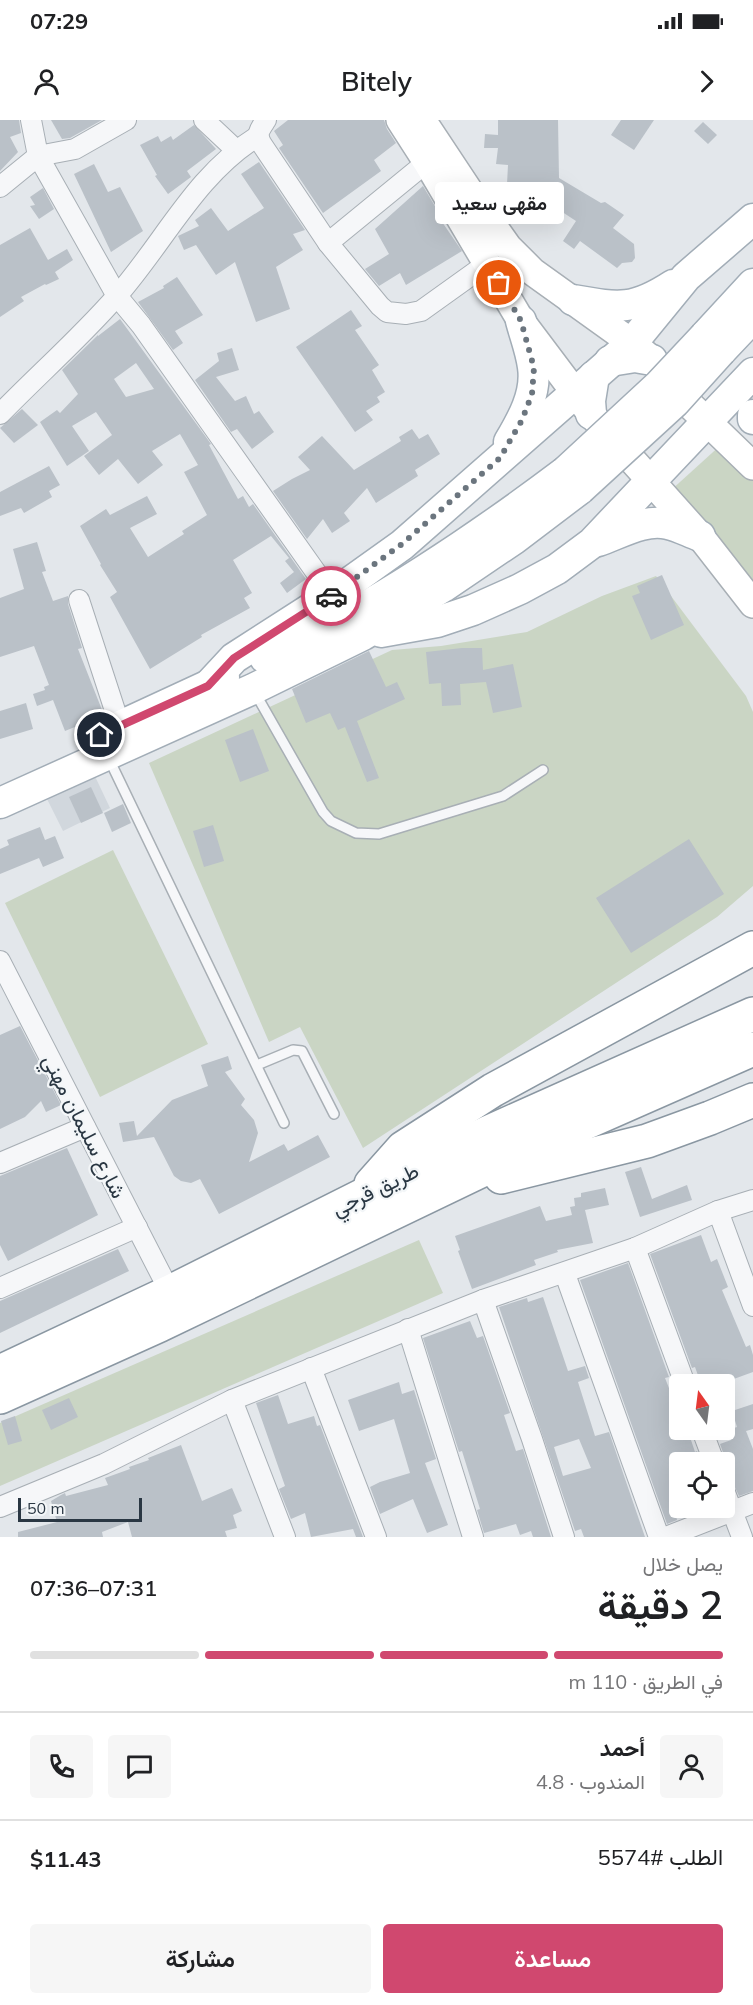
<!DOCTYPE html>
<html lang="ar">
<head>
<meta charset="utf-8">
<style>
	:root { --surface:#fff; --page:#f6f6f6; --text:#202124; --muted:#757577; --line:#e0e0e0; --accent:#d0486f }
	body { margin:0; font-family:Mulish,Vazirmatn,sans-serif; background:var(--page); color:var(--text); direction:rtl; height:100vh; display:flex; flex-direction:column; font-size:22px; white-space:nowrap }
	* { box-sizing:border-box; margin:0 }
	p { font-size:20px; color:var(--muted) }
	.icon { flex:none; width:33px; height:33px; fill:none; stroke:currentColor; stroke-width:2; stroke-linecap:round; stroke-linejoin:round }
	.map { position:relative; height:1417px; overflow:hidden; direction:ltr }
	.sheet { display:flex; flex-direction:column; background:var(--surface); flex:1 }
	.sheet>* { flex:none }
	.needle { width:39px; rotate:346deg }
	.fabs { position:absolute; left:669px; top:1254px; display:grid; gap:12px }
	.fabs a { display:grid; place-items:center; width:66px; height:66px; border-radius:6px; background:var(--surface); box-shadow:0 6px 24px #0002; font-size:30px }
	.scale { position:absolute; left:18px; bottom:15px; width:124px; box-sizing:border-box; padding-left:6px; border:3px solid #2a3743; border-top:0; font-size:16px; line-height:21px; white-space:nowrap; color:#2a3743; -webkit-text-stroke:4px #f3f6f8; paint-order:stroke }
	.pin { position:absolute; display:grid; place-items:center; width:51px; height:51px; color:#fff; margin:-26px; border:3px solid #fff; border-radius:50%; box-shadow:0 2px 6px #0007 }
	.courier { position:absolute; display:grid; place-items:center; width:60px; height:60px; margin:-30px; border:4px solid #d0486f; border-radius:50%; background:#fff; color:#222; box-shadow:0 2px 8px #0007 }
	.bubble { position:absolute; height:42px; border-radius:6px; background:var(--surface); box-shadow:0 6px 24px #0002; font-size:20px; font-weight:600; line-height:42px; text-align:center; direction:rtl }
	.head em { font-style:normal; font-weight:600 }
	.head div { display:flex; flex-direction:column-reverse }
	.head { display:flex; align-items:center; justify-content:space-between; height:102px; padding:0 30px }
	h1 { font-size:39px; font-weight:600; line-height:45px }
	.bar { display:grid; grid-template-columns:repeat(4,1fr); gap:9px 6px; align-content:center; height:72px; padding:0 30px }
	.bar i { height:8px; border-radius:4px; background:var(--line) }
	.bar .on { background:var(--accent) }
	.bar p { grid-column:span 4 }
	.line { display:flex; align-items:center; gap:15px; padding:0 30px; border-top:2px solid var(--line) }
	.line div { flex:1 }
	.round { display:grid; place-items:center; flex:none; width:63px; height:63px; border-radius:6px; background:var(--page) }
	.button { display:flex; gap:12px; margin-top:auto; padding:12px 30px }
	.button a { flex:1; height:69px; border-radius:6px; background:var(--accent); color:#fff; font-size:24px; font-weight:600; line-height:69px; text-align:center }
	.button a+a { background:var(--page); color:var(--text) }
	.status { display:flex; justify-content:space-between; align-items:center; height:42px; padding:0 30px; background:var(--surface); direction:ltr }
	.status svg { height:16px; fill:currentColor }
	header { display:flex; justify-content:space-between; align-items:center; height:78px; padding:0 30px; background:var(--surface); font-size:27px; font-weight:600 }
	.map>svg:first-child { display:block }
</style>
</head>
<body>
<div class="status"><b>07:29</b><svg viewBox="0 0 49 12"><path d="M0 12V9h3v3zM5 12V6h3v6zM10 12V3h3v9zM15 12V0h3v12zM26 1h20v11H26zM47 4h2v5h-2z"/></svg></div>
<header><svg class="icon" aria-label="forward" viewBox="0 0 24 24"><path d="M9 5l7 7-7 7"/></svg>Bitely<svg class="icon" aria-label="person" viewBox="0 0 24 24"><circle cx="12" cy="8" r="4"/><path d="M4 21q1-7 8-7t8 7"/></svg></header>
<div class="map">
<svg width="753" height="1417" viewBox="0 0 753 1417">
	<rect width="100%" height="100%" fill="#e3e7eb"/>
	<path fill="#d1d7dd" d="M92,650l18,38 -47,23 -19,-38z"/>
	<g fill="#cad5c4">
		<path d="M723,323l30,32v116l-84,-99z"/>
		<path d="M656,456l90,120 7,16v174l-36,31 -354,231 -63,-121 -31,15 -120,-279 243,-113 49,-4 86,-14 75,-36z"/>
		<path d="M113,730l95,194 -108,53 -95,-194z"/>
		<path d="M419,1120l24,53 -443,193v-63z"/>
	</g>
	<g fill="#bac1c8" fill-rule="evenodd">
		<path d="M0,0h19l2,13 -11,4 8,15 -18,19z"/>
		<path d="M51,0h51l-32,18 -8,1z"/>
		<path d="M288,0h96l3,9 9,14 -22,17 7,11 -58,42 -44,-65 4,-3 -9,-14z"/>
		<path d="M498,0h60l1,58 42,25 4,-1 19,13 -11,13 21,16 1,14 -3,4 -10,1 -5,5 -37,-27 -6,8 -11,-8 13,-20 -32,-21 -37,-16 1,-19 -12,-1 2,-16h-14l1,-14 13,1z"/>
		<path d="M621,0h33l-20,30 -23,-15z"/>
		<path d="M703,2l14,13 -9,9 -14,-13z"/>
		<path d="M194,5l22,24 -29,22 4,6 -23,17 -13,-18 2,-1 -17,-30 18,-9 3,6 10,-6 2,4z"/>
		<path d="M259,42l46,68 -12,4 10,16 -27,17 14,42 -34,13 -21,-60 -19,13 -20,-30 -12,5 -6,-14 21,-10 -4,-6 16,-12 17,23 36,-23 -23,-34z"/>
		<path d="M94,44l14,28 12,-5 23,44 -32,21 -37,-78z"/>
		<path d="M423,66l19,32 -2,1 22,32 -56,34 -6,-12 -21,13 -14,-17 24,-15 -14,-25z"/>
		<path d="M43,68l11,21 -15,10 -9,-13 5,-1 -5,-8z"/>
		<path d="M30,108l18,32 19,-11 6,11 -18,12 4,7 -13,6 -1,-1 -24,13 3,4 -24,16v-72z"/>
		<path d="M177,157l26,38 -28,16 8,12 -10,7 -35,-48 26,-14 -1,-2z"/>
		<path d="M351,190l11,16 -7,4 24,35 -7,5 13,22 -8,5 3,5 -14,9 7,9 -18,12 -59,-85z"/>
		<path d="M120,199l91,125 -2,1 29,54 5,-3 6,11 4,-3 53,75 -19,14 -7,-10 14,-11 -9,-11 4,-3 -18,-22 -38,24 19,33 -8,5 6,10 -49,27 1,2 -52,32 -40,-72 7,-5 -17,-27 1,-1 -21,-38 26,-17 4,6 37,-19 10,18 -27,14 18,29 36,-23 -2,-3 25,-16 -23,-43 14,-7 -18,-31 -28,17 11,14 -25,19 -20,-25 -19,16 -15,-19 28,-21 -16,-23 -24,14 17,25 -22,15 -27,-44 17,-12 3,3 18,-19 -16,-24 36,-35v1zM136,243l18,26 -28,8 -12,-18z"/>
		<path d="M232,228l7,22 -23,7 19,24 11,-5 8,18 5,-3 15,21 -22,17 -15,-20 -6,3 -36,-52 24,-19 -2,-8z"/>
		<path d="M22,289l16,16 -24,18 -14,-15z"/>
		<path d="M412,309l7,10 9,-5 12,20 -25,16 3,6 -42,27 -9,-15 -23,25 6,8 -18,12 -9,-14 -16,20 -34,-48 19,-12 18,-9 -12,-13 24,-21 32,34 47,-29 -2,-4z"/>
		<path d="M49,346l11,19 -11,6 3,6 -28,16 -3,-5 -21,8v-24z"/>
		<path d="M37,422l9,29 -4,1 11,29 15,-5v8l14,44 -4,1 26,66 -39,16 -12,-31 -16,6 -4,-12 12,-4 -1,-3 5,-2 -15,-39 -34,11v-59l24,-9 -11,-40z"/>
		<path d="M662,455l22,50 -33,15 -19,-44 8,-3 -3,-7z"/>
		<path d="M462,528h20l1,22 30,-6 9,43 -29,6 -7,-31 -26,2 1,21 -19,1 -1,-23 -12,1 -3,-32z"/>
		<path d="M369,531l17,36 11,-5 8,17 -48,22 22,57 -12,4 -22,-55 -7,3 -8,-17 -24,10 -14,-34z"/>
		<path d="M26,583l7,26 -33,10v-28z"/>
		<path d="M253,609l16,42 -29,11 -15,-42z"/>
		<path d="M91,667l12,26 -22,10 -12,-26z"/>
		<path d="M123,684l8,19 -19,9 -8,-19z"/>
		<path d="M213,705l11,36 -20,6 -11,-36z"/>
		<path d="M40,707l5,13 10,-4 9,22 -21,9 -4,-9 -39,16v-25l9,-4 -2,-5z"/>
		<path d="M689,719l35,55 -93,59 -35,-55z"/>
		<path d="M20,906l41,79 -15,7 -5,-11 -16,16 -25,12v-94z"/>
		<path d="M228,936l4,13 -7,3 20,27 -4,6 13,15 4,13 -9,29 35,-18 4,7 30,-16 12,22 -111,57 -19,-35 -9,4 -10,-2 -7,-5 -20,-39 -31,5 -4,-19 15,-2 3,15 35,-36 36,-14 -7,-21z"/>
		<path d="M67,1028l31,67 -90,46 -8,-16v-69z"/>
		<path d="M641,1047l11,32 35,-14 5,15 -52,17 -15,-45z"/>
		<path d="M605,1068l4,17 -24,5 8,33 -36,7 1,2 -24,8 2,5 -64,24 -14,-38 2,-1 -5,-14 85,-30 6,15 26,-6 -2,-8 5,-1 -1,-8 7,-1v-4z"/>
		<path d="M701,1115l10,27 6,-3 11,28 -6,3 24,57 4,-2 3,10v17l-22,8 2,4h-26l-2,-5 -5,2 -5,-14 -3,1 -42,-114z"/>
		<path d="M118,1129l11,22 -129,62v-32z"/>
		<path d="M628,1143l41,114 -4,1 15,38v17l8,-2 7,21 2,-1 4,11h-27l2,7 -4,1 6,25 -7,1 6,24 -10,4 -87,-244z"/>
		<path d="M543,1177l25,74 17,-5 4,12 -11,4 17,54 14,-4 36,105h-61l-3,-8 -6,2 -76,-224 28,-9 1,4zM579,1319l12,29 -28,8 -9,-29z"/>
		<path d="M470,1201l7,17 6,-2 27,77 -6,2 12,36 7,-2 28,88h-18l-2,-6 -11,4 -4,-11 -32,9 -7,-23 3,-1 -18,-58 -3,1 -36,-114z"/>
		<path d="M399,1262l3,12 12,-4 22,69 -11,4 23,62 -21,8 -14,-34 -33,15 -10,-27 10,-5 30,-9 -16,-54 -35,12 -11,-31z"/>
		<path d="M278,1275l10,29 26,-8 3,10 3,-1 43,112h-7l-3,-8 -42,8 -6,-24 -14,6 -12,-30 6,-3 -29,-83z"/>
		<path d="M69,1278l9,19 -27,13 -9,-20z"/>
		<path d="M753,1284v25l-7,2 7,18v42l-14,5 -7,-15 -8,-3 1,-20 -5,-14 11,-4 -3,-10 9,-3 -5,-16z"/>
		<path d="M15,1296l7,25 -14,4 -7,-24z"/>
		<path d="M181,1325l21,56 30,-13 10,23 -9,4 4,13 -12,3 2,6h-95l-4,-15 -26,10 1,5h-85v-5l39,-10 -6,-21 10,-6 4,-2 1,3 42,-11 -3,-7 25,-9 -1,-2 20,-7 -1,-2z"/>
	</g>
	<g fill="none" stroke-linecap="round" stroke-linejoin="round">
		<g stroke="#a8afb5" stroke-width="12">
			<g id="lane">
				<path d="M254,571l69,121 8,9 25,12 23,1 124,-38 40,-26"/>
				<path d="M109,639l175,364"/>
				<path d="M257,945l36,-15 9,1 32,63"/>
			</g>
		</g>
		<g stroke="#a8afb5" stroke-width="22">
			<g id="street">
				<path d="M31,0l7,36 79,140 24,29 191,270"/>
				<path d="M204,0l32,30"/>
				<path d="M266,0c-6,9 -10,13 -5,23l67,100 52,63 7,6 19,2 15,-3 67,-48"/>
				<path d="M0,67l38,-31 37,-7 51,-29"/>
				<path d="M328,123l99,-81"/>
				<path d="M0,294c38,-39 80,-76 116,-117 48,-54 79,-122 142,-161"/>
				<path d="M79,480l41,126"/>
				<path d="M0,841l170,331"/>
				<path d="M0,1043l85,-36"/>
				<path d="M718,1091l35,-11"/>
				<path d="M635,1128l50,136"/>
				<path d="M565,1154l94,263"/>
				<path d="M0,1168l137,-61"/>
				<path d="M483,1180l49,139 32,98"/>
				<path d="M408,1209l65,208"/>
				<path d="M311,1248l65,169"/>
				<path d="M232,1280l53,137"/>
				<path d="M702,1310l12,32"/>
				<path d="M724,1370l18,47"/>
				<path d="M0,1387l104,-43 128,-64 251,-100 152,-52 83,-37 35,95"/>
				<path d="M666,1417l87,-34"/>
			</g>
		</g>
		<g stroke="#a8afb5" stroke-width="30">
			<g id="secondary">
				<path d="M400,0l27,42 94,159 70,93 109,122 53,68"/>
				<path d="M422,0l59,89 27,38 25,25 99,71 20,17 40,47 61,59"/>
			</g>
		</g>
		<g stroke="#a2adb7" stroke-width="33">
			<g id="primary">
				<path d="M573,180c46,8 60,11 100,-15"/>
				<path d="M705,216l48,-52"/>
				<path d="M721,231l32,-34"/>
				<path d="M610,241l25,-4 17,3"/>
				<path d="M591,294l-1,-13 4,-25"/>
				<path d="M753,295v4"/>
				<path d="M509,322c13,-22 28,-48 24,-75 -2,-16 -8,-31 -12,-46"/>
				<path d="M598,421c21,-7 47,-23 70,-17 10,2 21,8 32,12"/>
				<path d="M381,512l56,-10 36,-12 47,-21 37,-20 35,-26 161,-170"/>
				<path d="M265,538c28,-14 58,-27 86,-43 75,-43 145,-91 214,-143"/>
				<path d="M208,566l26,-28 98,-63 70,-50 230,-202 54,-66 67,-58"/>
				<path d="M118,607l106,-49"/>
				<path d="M0,683l253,-114 110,-54 80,-48 71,-48 66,-50"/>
			</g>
		</g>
		<g stroke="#8a97a2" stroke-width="36">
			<g id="highway">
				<path d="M501,1057l146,-36 63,-23 43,-18"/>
				<path d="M371,1064l32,-36 90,-58 260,-142"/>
				<path d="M0,1252l170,-80 319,-160 264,-118"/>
				<path d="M0,1277l160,-72 366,-176 227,-100"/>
			</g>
		</g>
		<use href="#lane" stroke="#f6f7f9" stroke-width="9"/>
		<use href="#street" stroke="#f6f7f9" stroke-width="20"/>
		<use href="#secondary" stroke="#fff" stroke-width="27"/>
		<use href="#primary" stroke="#fff" stroke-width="30"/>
		<use href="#highway" stroke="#fff" stroke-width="33"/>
		<g stroke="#a2adb7" stroke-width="33" stroke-linecap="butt">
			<g id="primary-bridge">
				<path d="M565,352l94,-87 46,-49"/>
				<path d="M580,369l95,-87 46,-51"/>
			</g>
		</g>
		<use href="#primary-bridge" stroke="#fff" stroke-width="30"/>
	</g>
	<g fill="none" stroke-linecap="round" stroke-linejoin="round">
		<path stroke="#6b757e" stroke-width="6" stroke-dasharray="0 10.8" d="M331,476l71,-52 98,-86 22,-38 10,-26 2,-26 -13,-47 -22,-38"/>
		<path stroke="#d0486f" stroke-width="8" d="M100,615l108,-49 26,-28 97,-62"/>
	</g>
	<g text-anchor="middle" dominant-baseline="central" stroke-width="4.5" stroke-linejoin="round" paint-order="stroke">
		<g font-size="21" fill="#2a3743" stroke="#f3f6f8">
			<text transform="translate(85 1006) rotate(63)">شارع سليمان مهني</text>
			<text transform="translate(375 1069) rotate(-26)">طريق قرجي</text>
		</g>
	</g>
</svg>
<div class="fabs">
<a><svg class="needle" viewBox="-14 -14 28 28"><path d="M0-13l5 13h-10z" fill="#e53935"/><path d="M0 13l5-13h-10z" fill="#757577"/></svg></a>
<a><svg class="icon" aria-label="locate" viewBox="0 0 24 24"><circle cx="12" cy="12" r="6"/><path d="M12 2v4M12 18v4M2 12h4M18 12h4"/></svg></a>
</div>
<div class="scale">50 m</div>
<div class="pin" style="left:499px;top:163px;background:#ea580c"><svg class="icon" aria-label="bag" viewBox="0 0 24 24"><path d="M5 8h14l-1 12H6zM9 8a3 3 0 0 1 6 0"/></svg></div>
<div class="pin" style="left:100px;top:615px;background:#1f2937"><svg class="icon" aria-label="home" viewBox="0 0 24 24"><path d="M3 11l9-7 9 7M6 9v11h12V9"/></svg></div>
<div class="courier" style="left:331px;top:476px"><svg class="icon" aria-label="car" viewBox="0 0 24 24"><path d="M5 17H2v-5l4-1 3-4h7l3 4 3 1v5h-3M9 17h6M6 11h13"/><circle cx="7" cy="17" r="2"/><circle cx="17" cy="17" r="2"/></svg></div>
<div class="bubble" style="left:435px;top:62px;width:129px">مقهى سعيد</div>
</div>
<section class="sheet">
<div class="head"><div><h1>2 دقيقة</h1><p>يصل خلال</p></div><em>07:31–07:36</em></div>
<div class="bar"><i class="on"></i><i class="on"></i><i class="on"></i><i></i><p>في الطريق · 110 m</p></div>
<div class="line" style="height:108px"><a class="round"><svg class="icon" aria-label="person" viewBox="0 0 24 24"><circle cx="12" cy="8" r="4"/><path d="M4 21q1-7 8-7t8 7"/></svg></a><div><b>أحمد</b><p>المندوب · 4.8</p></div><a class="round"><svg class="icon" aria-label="chat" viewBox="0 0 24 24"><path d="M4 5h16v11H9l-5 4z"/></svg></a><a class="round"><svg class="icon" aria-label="phone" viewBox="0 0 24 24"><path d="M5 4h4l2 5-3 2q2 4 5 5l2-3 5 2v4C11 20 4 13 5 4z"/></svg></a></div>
<div class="line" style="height:78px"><div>الطلب #5574</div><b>$11.43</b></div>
<div class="button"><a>مساعدة</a><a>مشاركة</a></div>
</section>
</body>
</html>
